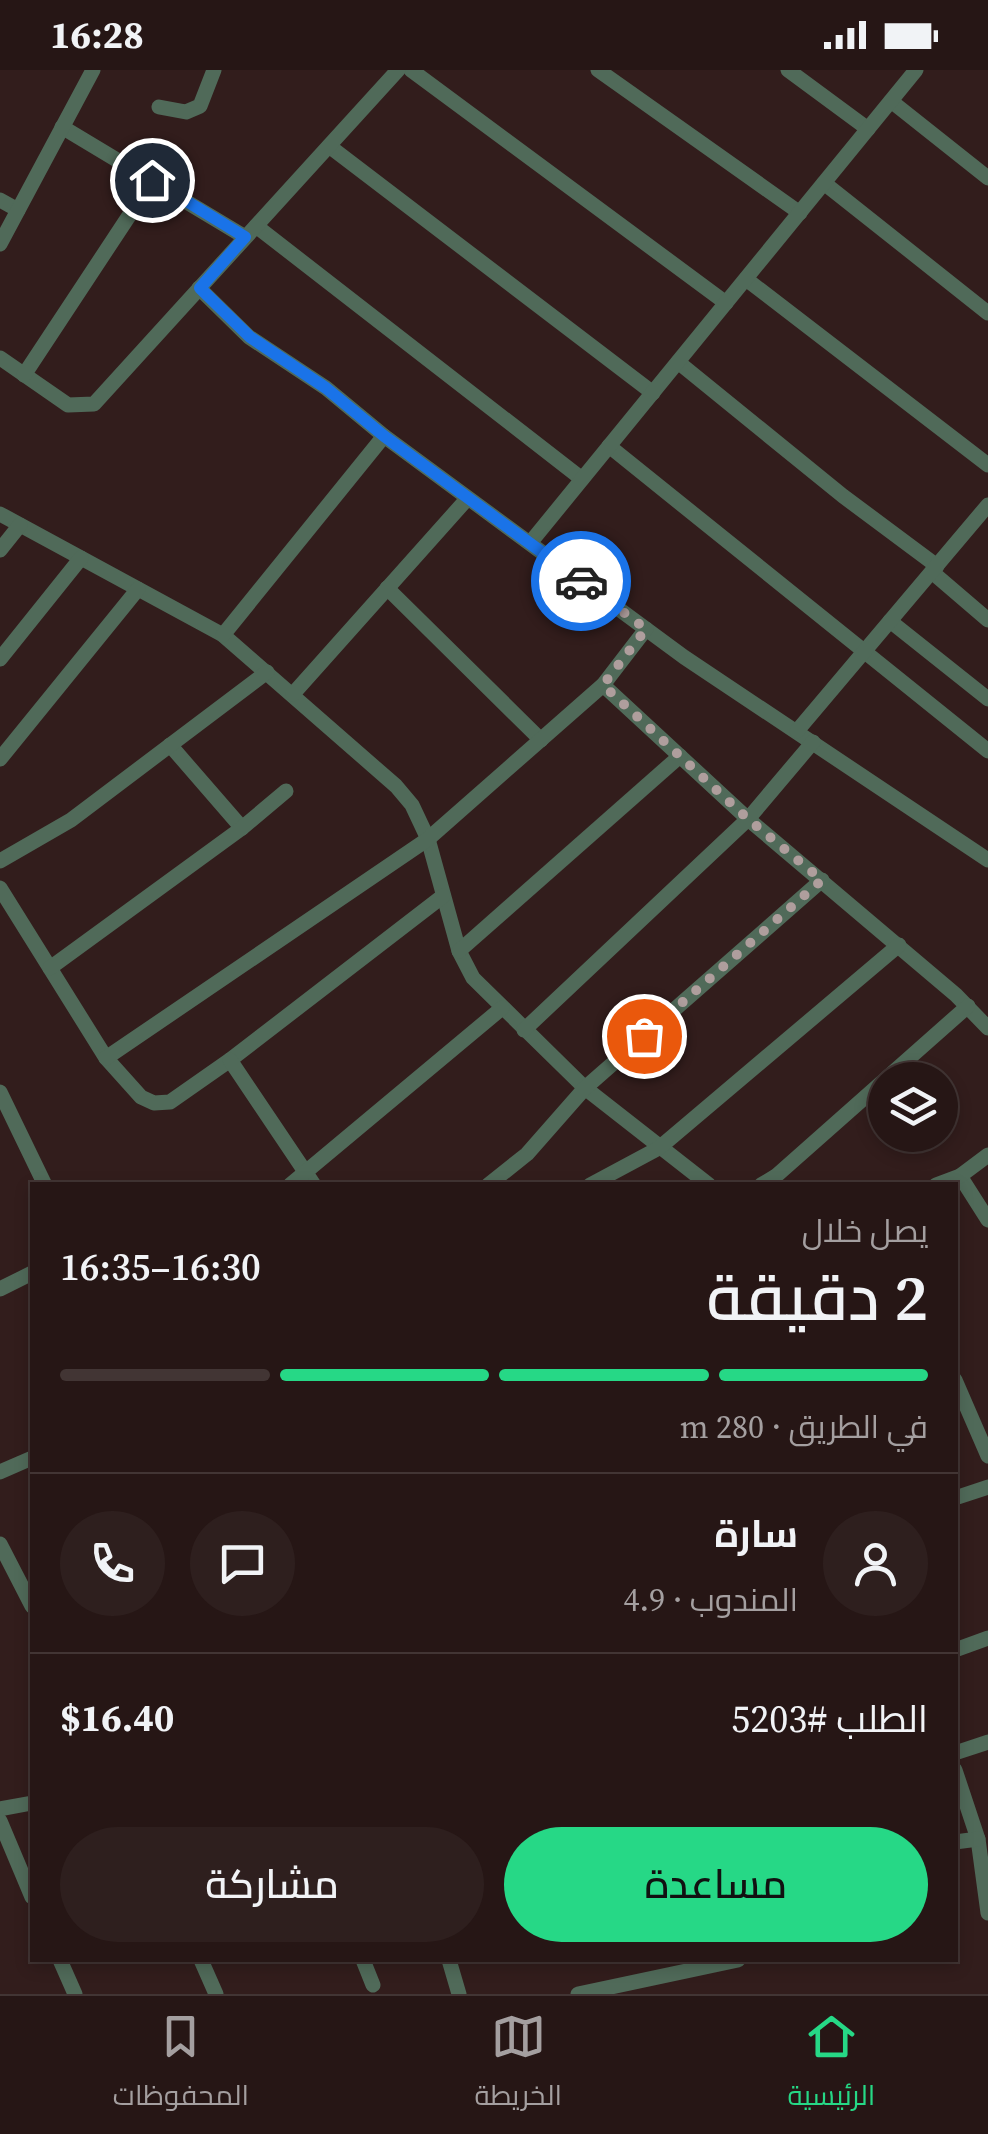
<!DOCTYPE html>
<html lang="ar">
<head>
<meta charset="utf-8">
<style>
	:root { --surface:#261615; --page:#2e1f1e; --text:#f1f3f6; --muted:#a49fa0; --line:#423534; --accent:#26d886 }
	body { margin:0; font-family:"Source Serif 4",Cairo,serif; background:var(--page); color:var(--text); direction:rtl; height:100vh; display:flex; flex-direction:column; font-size:38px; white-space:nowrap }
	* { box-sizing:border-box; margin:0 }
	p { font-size:32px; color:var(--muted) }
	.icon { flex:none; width:55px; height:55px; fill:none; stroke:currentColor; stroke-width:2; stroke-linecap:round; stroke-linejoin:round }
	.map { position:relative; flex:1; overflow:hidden; direction:ltr }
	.drawer { position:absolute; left:30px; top:1112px; width:928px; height:780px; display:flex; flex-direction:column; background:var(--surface); border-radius:0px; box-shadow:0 5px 15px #0003,0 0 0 2px var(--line); direction:rtl }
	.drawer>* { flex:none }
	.fabs { position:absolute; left:868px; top:992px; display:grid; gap:20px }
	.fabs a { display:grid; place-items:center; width:90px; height:90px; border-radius:50%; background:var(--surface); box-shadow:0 5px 15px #0003,0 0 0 2px var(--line); font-size:50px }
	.pin { position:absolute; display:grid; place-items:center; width:85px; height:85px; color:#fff; margin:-42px; border:5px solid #fff; border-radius:50%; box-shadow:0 2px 10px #0007 }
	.courier { position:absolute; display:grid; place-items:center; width:100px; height:100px; margin:-50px; border:8px solid #1a73e8; border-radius:50%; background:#fff; color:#222; box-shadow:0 2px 12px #0007 }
	.head em { font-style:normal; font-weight:600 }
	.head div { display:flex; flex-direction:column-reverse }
	.head { display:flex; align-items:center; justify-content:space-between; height:170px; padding:0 30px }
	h1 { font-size:65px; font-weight:600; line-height:75px }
	.bar { display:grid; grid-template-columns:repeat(4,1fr); gap:15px 10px; align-content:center; height:120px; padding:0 30px }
	.bar i { height:12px; border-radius:8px; background:var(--line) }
	.bar .current { background:var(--accent) }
	.bar p { grid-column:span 4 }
	.line { display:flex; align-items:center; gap:25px; padding:0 30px; border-top:2px solid var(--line) }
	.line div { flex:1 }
	.round { display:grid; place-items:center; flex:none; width:105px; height:105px; border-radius:52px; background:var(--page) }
	.action { display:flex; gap:20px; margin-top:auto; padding:20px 30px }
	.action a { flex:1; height:115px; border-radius:60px; background:var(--accent); color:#111; font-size:40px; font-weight:600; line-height:115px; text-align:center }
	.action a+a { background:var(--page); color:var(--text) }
	.status { display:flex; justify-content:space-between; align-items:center; height:70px; padding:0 50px; background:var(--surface); direction:ltr }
	.status svg { height:28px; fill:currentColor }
	.dock { display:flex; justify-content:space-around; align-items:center; height:140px; border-top:2px solid var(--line); background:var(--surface); font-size:28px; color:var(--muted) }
	.dock a { display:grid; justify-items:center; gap:5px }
	.dock .current { color:var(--accent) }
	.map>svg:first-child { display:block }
</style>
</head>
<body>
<div class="status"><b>16:28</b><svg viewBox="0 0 49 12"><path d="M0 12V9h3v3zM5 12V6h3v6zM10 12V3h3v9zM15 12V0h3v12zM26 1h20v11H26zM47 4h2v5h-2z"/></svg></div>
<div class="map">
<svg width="988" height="1924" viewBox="0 0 988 1924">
	<rect width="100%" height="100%" fill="#321d1c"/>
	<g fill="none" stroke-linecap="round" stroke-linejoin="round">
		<g stroke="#506a59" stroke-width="15">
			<path d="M411,0l315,233"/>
			<path d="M598,0l202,143"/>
			<path d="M788,0l80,59"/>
			<path d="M891,31l97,77"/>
			<path d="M159,37l27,5 14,-6 14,-36"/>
			<path d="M62,57l183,110"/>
			<path d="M329,76l324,247"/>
			<path d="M824,113l164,130"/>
			<path d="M0,130l18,10"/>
			<path d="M256,156l326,253"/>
			<path d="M0,174l93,-174"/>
			<path d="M746,209l242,186"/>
			<path d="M199,218l50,49 77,51 58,48 300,221 304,203"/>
			<path d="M0,288l68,47 26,-1 304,-334"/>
			<path d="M678,292l165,134 94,70"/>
			<path d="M24,305l128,-194"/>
			<path d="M609,376l379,305"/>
			<path d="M0,444l223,121 173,151 16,19 16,34 31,112 14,27 112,110 124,97"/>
			<path d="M530,473l386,-473"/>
			<path d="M0,480l20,-25"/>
			<path d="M932,502l56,48"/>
			<path d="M387,518l154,152"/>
			<path d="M890,551l98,78"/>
			<path d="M223,565l161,-199"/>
			<path d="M0,589l81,-101"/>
			<path d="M603,615l145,134 208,176 32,33"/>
			<path d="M293,624l174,-195"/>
			<path d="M797,661l191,-226"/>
			<path d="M170,675l72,83"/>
			<path d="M0,689l138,-170"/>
			<path d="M0,791l71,-41 196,-148"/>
			<path d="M0,818l106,170 35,39 13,6 16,-1 60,-42 213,-164"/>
			<path d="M459,881l221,-195"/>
			<path d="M50,898l192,-140 44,-37"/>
			<path d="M524,960l224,-211 65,-77"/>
			<path d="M106,988l322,-219 175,-154 43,-56"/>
			<path d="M230,990l84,125"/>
			<path d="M0,1022l45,93"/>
			<path d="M960,1106l28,44"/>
			<path d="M290,1115l212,-177"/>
			<path d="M488,1115l39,-31 58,-66 237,-208"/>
			<path d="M590,1115l69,-37 240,-203"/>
			<path d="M761,1115l15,-9 192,-170"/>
			<path d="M936,1115l24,-9 28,-21"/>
			<path d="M0,1219l32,-16"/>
			<path d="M955,1310l33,76"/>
			<path d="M0,1402l32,-14"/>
			<path d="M955,1428l33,-11"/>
			<path d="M0,1474l32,62"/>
			<path d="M955,1580l33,-12"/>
			<path d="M955,1683l33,-11"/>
			<path d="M955,1700l23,69 10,74"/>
			<path d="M0,1739l32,-6"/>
			<path d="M0,1751l32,76"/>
			<path d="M955,1772l23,-3"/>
			<path d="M60,1890l15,34"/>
			<path d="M201,1890l15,34"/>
			<path d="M363,1890l10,25"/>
			<path d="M449,1890l10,34"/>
			<path d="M578,1924l160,-34"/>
		</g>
	</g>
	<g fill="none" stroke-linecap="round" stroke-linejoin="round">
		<path stroke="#af9e9d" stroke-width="10" stroke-dasharray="0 18" d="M581,511l65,48 -43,56 145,134 74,61 -178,156"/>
		<path stroke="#1a73e8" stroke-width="12" d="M152,110l93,57 -45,51 50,49 76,51 58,48 197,145"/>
	</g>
</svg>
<div class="fabs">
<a><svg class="icon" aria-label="layers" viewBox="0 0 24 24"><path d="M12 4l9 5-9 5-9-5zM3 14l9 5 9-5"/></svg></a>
</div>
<div class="pin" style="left:644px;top:966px;background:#ea580c"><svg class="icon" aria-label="bag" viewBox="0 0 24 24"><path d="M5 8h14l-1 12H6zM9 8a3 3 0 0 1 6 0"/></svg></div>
<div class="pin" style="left:152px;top:110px;background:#1f2937"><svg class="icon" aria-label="home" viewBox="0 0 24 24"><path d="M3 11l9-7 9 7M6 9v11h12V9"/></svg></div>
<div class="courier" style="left:581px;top:511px"><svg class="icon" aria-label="car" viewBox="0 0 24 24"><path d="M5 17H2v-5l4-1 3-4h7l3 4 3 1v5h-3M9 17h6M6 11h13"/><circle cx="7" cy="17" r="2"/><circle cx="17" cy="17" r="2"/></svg></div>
<section class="drawer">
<div class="head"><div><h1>2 دقيقة</h1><p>يصل خلال</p></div><em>16:30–16:35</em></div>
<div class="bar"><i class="current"></i><i class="current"></i><i class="current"></i><i></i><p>في الطريق · 280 m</p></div>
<div class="line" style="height:180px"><a class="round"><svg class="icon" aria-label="person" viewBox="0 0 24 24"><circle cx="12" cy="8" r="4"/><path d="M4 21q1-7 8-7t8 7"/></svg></a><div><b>سارة</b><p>المندوب · 4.9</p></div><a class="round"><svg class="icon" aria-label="chat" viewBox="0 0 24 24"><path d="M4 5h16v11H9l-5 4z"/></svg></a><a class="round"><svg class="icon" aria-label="phone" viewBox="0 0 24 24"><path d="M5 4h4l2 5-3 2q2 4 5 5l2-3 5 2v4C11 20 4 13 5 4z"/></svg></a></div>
<div class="line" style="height:130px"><div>الطلب #5203</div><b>$16.40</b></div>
<div class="action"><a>مساعدة</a><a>مشاركة</a></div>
</section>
</div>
<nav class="dock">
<a class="current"><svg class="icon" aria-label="home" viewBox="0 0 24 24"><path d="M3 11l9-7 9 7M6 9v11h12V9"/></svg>الرئيسية</a>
<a><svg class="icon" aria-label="map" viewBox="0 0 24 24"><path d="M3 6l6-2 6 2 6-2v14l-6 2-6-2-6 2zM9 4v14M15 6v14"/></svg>الخريطة</a>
<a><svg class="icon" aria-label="saved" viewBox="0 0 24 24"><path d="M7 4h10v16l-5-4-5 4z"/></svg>المحفوظات</a>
</nav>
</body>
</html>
